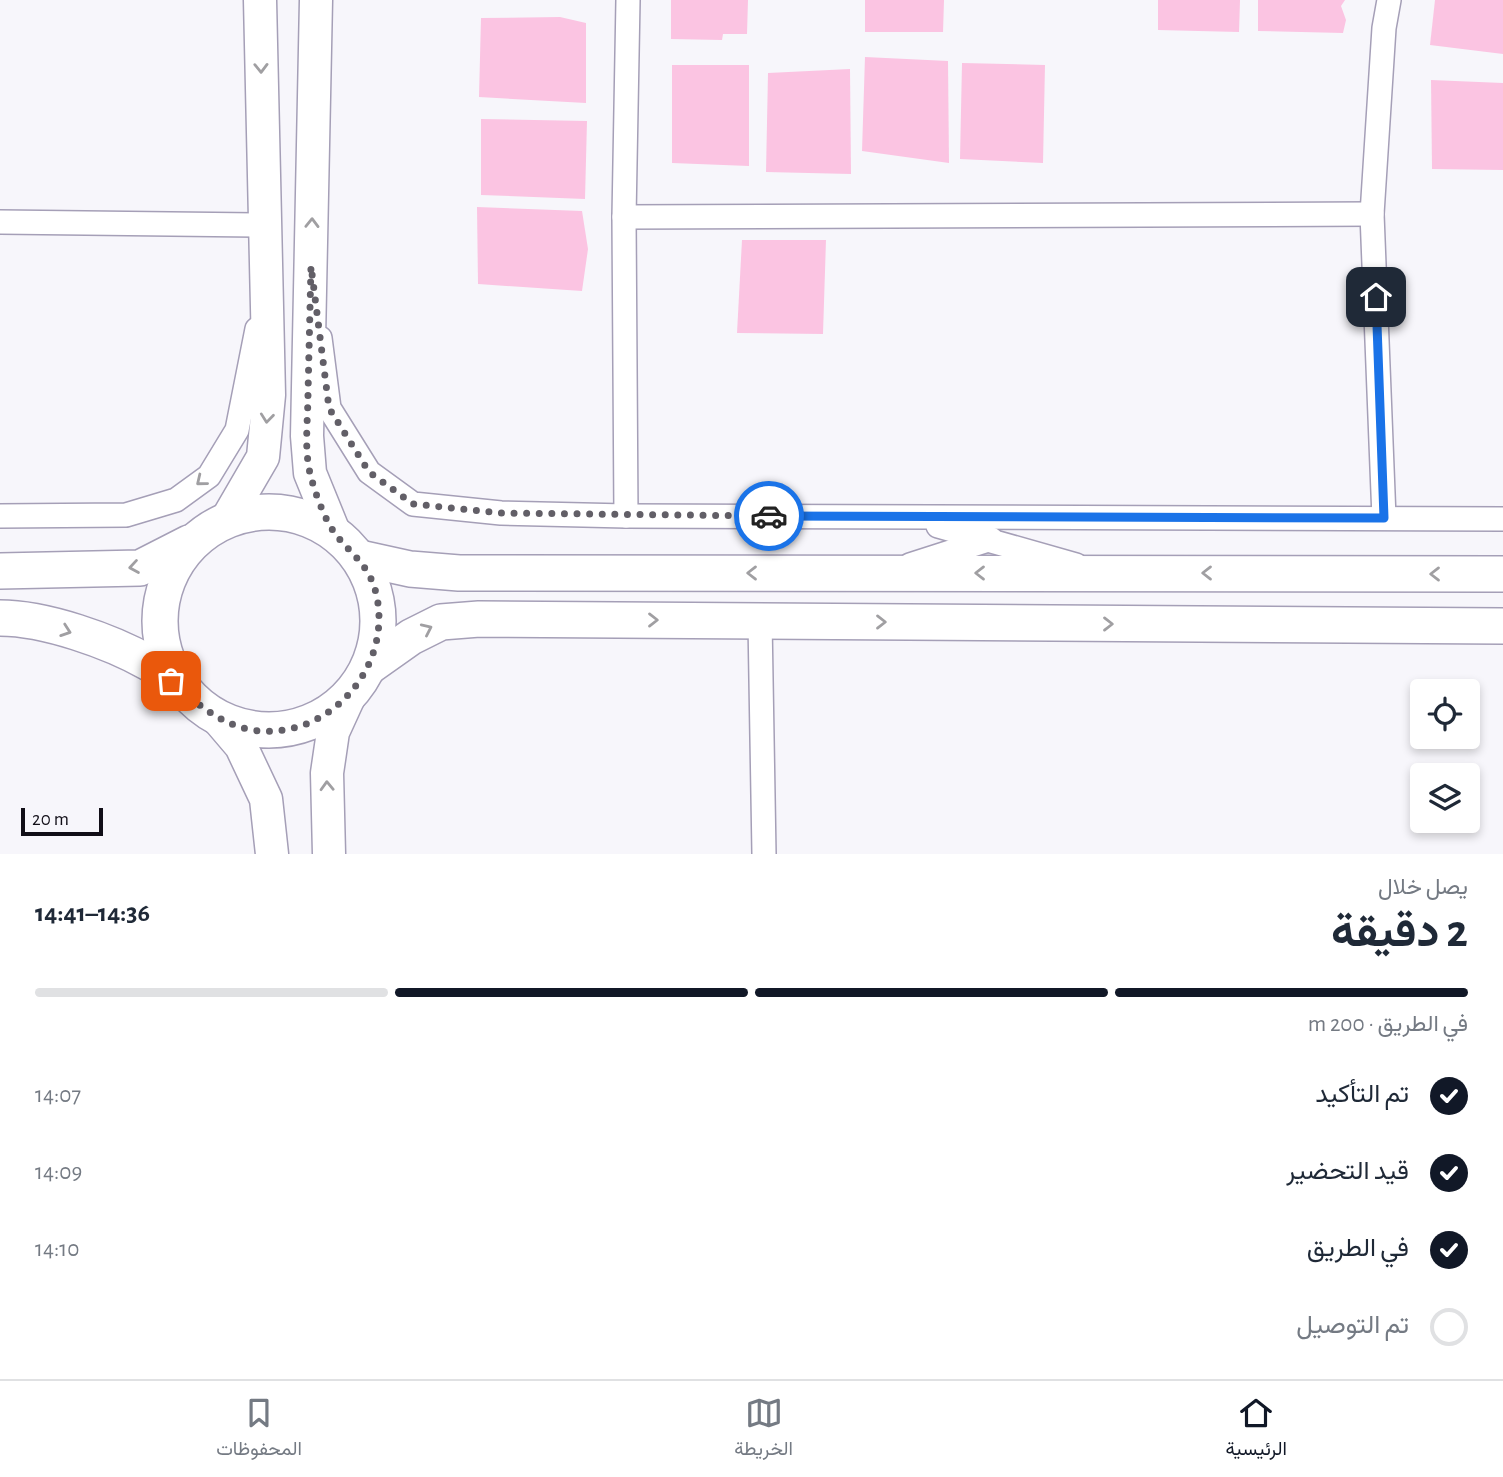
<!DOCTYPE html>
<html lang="ar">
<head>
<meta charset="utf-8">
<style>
	:root { --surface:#fff; --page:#f6f6f7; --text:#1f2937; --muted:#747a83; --line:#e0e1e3; --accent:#111827 }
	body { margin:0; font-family:"Alegreya Sans",Vazirmatn,sans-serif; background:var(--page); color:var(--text); direction:rtl; height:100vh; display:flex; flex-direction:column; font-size:26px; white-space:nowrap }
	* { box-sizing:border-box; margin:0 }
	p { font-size:23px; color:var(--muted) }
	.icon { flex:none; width:38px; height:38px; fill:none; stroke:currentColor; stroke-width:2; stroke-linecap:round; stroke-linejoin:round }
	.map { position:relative; height:854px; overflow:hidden; direction:ltr }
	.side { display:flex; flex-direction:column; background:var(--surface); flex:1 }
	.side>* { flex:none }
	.controls { position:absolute; left:1410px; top:679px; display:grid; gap:14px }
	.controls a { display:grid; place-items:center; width:70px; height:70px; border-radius:7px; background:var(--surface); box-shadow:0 4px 10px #0003; font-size:35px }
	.scale { position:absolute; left:21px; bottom:18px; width:82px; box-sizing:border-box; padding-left:7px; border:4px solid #110e17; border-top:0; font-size:19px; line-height:24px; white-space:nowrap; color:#110e17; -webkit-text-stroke:5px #f7f6fb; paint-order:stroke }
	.pin { position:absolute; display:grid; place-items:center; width:60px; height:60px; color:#fff; margin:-30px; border-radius:14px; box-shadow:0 4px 10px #0006 }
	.courier { position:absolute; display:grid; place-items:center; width:70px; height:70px; margin:-35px; border:5px solid #1a73e8; border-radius:50%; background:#fff; color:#222; box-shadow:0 2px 9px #0007 }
	.head em { font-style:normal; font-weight:700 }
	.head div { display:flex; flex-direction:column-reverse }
	.head { display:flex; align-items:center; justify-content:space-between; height:119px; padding:0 35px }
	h1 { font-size:46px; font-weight:700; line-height:52px }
	.bar { display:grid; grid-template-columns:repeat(4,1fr); gap:10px 7px; align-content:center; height:84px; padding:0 35px }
	.bar i { height:9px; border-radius:5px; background:var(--line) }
	.bar .current { background:var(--accent) }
	.bar p { grid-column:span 4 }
	ol { padding:0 35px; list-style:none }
	li { display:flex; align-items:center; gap:21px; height:77px }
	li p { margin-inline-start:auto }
	li .icon { padding:7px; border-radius:50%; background:var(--accent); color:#fff; stroke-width:4 }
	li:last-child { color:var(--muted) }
	li i { width:38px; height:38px; border:4px solid var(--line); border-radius:50% }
	.tab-bar { display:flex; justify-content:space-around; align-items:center; height:98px; border-top:2px solid var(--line); background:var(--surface); font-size:19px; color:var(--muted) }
	.tab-bar a { display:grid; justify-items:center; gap:4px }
	.tab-bar .current { color:var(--accent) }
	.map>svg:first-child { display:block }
</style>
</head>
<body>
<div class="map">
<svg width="1503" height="854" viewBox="0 0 1503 854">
	<rect width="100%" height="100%" fill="#f7f6fb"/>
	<g fill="#fbc4e2">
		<path d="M671,0h77l-1,34h-24l-1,6 -51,-1z"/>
		<path d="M865,0h79l-1,32h-78z"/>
		<path d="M1158,0h82l-1,32 -81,-2z"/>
		<path d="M1258,0h87l-4,6 5,14 -3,13 -85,-2z"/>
		<path d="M1435,0h68v54l-73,-9z"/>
		<path d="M560,17l26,6v80l-107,-6 2,-79z"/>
		<path d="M865,57l83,4 1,102 -87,-12z"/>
		<path d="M962,63l83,2 -2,98 -83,-4z"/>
		<path d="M672,65h77v101l-77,-3z"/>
		<path d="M850,69l1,105 -85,-2 2,-99z"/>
		<path d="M1431,80l72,3v87l-71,-1z"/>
		<path d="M481,119l106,2 -2,78 -104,-4z"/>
		<path d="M477,207l105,4 6,38 -6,42 -104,-7z"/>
		<path d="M742,240h84l-3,94 -86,-1z"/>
	</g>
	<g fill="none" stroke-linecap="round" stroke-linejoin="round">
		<g stroke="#a59fb7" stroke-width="26">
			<g id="street">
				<path d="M624,217l748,-3"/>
				<path d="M0,222l265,3"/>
				<path d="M320,338l9,70 40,64 44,32 88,9 125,3 877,3"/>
				<path d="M0,516l126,-1 50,-15 33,-24 28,-46 20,-101"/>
				<path d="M626,516l-2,-299 4,-217"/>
				<path d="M1384,518l-12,-304 12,-186 5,-28"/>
				<path d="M938,526l138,39"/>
				<path d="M910,565l81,-26"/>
				<path d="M760,621l4,233"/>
			</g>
		</g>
		<g stroke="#a59fb7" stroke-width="35">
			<g id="secondary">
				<path d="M316,0l-9,436 3,37 24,59"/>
				<path d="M227,519l36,-62 6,-62 -9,-395"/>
				<path d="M218,719l23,27 25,53 6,55"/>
				<path d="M329,854l-2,-81 6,-41 16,-35"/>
			</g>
		</g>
		<g stroke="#a59fb7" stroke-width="38">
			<g id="primary">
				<circle cx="269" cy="621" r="109"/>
				<path d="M360,558l50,11 49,4 1044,1"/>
				<path d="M0,571l140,-3 49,-25"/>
				<path d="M0,618c45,0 110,23 149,45 11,6 20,17 30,25"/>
				<path d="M370,666l41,-29 30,-15 38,-3 1024,7"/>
			</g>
		</g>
		<use href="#street" stroke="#fff" stroke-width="23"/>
		<use href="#secondary" stroke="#fff" stroke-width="32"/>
		<use href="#primary" stroke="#fff" stroke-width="35"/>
	</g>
	<defs><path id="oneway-chevron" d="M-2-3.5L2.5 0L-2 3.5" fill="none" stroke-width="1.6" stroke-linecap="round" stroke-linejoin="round" transform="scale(1.75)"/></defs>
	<g stroke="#a09fa2">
		<use href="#oneway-chevron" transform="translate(261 68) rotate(89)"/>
		<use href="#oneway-chevron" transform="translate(312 223) rotate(-89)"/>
		<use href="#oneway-chevron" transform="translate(267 418) rotate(96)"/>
		<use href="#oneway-chevron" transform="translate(201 481) rotate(141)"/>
		<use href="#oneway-chevron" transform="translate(134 567) rotate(171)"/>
		<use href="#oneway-chevron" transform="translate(752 573) rotate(-180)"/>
		<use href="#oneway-chevron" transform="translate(980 573) rotate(-180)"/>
		<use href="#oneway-chevron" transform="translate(1207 573) rotate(-180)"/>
		<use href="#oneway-chevron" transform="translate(1435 574) rotate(-180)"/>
		<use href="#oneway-chevron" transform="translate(653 620)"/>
		<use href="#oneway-chevron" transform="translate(881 622)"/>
		<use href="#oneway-chevron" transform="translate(1108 624)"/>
		<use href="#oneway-chevron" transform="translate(427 629) rotate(-25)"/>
		<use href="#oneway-chevron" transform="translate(66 631) rotate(19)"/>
		<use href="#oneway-chevron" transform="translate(327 786) rotate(-92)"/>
	</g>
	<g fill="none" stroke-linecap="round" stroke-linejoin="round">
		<path stroke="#625f67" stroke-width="7" stroke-dasharray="0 12.6" d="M171,681c24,21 48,43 81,49 76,12 142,-63 124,-137 -7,-29 -26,-39 -42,-61 -10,-14 -20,-42 -24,-59 -6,-25 -2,-54 -2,-80 1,-42 2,-85 3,-127l18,142 40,64 44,32 88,9 268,3"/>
		<path stroke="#1a73e8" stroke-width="9" d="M769,516l615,2 -8,-221"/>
	</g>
</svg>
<div class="controls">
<a><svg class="icon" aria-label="locate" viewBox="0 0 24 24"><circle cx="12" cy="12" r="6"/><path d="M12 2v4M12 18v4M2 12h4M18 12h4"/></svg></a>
<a><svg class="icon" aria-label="layers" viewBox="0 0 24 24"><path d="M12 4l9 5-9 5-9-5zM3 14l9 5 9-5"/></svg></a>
</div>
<div class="scale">20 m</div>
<div class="pin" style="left:171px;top:681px;background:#ea580c"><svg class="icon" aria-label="bag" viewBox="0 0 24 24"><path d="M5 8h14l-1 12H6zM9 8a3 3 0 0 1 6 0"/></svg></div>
<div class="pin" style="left:1376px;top:297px;background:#1f2937"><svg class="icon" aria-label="home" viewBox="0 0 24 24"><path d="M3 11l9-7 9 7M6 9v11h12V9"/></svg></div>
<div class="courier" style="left:769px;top:516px"><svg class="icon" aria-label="car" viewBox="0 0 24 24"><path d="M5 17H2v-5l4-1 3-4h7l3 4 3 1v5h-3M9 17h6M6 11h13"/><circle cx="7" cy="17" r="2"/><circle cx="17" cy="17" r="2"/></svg></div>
</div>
<section class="side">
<div class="head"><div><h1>2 دقيقة</h1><p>يصل خلال</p></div><em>14:36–14:41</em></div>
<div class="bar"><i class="current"></i><i class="current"></i><i class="current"></i><i></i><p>في الطريق · 200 m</p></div>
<ol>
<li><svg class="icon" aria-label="check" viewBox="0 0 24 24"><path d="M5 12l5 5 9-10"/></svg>تم التأكيد<p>14:07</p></li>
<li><svg class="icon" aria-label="check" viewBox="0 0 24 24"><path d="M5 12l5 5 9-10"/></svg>قيد التحضير<p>14:09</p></li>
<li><svg class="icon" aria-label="check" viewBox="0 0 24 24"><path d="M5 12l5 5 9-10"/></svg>في الطريق<p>14:10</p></li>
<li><i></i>تم التوصيل</li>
</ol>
</section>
<nav class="tab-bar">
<a class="current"><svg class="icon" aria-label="home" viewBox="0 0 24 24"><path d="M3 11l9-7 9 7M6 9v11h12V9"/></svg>الرئيسية</a>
<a><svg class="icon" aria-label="map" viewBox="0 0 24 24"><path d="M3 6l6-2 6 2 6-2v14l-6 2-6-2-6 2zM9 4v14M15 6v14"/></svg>الخريطة</a>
<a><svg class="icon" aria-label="saved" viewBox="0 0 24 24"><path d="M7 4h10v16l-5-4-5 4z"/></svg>المحفوظات</a>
</nav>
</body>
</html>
